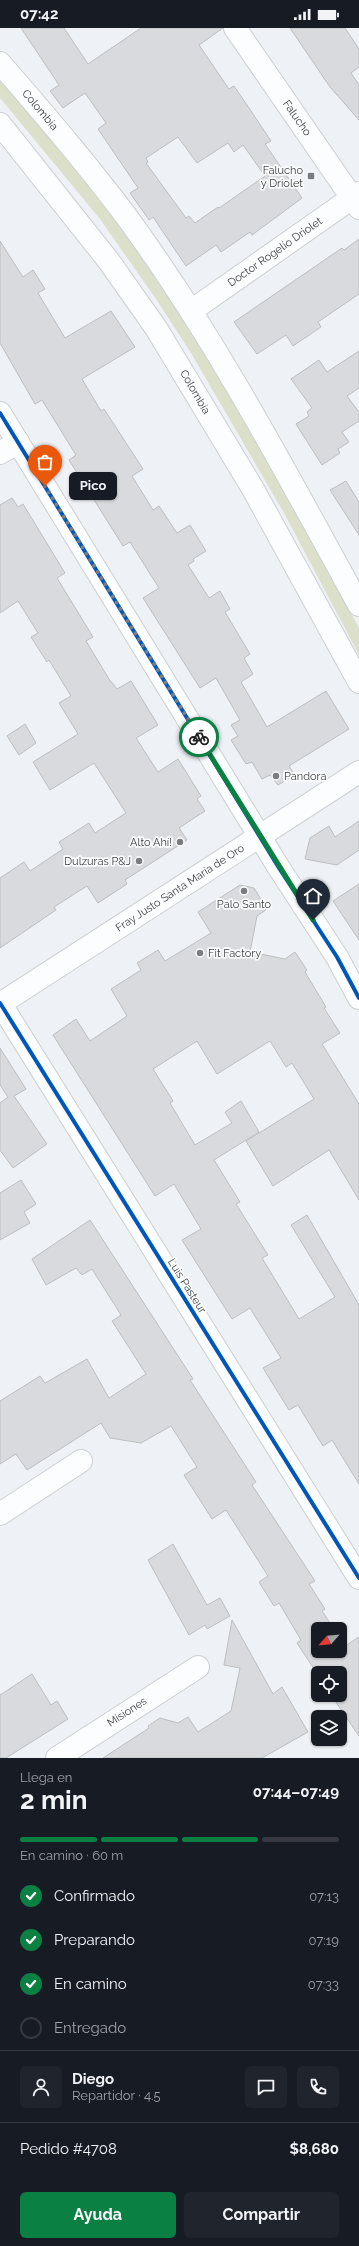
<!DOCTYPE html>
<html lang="es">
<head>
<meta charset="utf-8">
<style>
	:root { --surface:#171b24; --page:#20242c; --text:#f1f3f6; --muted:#9ea1a6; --line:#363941; --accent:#0b8043 }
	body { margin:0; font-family:Raleway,sans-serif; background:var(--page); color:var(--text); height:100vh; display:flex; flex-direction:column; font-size:15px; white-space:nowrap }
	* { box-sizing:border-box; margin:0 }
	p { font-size:13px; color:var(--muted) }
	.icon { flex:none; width:22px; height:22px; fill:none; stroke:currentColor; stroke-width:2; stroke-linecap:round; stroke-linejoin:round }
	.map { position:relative; height:1730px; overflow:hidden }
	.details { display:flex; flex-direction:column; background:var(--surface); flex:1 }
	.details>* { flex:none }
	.needle { width:26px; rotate:243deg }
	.fabs { position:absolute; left:311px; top:1594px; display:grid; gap:8px }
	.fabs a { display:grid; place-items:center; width:36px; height:36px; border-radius:6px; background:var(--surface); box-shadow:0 1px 3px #0004; font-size:20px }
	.pin { position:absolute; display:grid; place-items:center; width:34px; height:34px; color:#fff; margin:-41px -17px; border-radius:50% 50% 50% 0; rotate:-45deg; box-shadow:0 0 4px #0007 }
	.pin .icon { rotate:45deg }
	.courier { position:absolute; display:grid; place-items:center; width:40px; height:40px; margin:-20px; border:3px solid #0b8043; border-radius:50%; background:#fff; color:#222; box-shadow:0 1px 5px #0007 }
	.bubble { position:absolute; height:28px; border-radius:6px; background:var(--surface); box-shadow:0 1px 3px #0004; font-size:13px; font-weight:700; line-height:28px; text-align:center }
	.head em { font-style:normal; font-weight:700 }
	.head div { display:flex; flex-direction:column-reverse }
	.head { display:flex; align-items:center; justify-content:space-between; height:68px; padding:0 20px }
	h1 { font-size:26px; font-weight:700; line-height:30px }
	.bar { display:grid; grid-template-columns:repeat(4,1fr); gap:6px 4px; align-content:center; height:48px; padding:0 20px }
	.bar i { height:5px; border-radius:3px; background:var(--line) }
	.bar .on { background:var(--accent) }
	.bar p { grid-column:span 4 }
	.line { display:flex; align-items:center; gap:10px; padding:0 20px; border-top:1px solid var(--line) }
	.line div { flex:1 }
	.round { display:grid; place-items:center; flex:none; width:42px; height:42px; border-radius:6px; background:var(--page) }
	ol { padding:0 20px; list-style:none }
	li { display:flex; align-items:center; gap:12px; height:44px }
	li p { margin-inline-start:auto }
	li .icon { padding:4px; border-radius:50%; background:var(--accent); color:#fff; stroke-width:4 }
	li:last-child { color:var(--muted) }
	li i { width:22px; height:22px; border:2px solid var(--line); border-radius:50% }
	.cta { display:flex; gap:8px; margin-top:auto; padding:8px 20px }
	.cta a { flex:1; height:46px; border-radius:6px; background:var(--accent); color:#fff; font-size:16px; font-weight:700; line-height:46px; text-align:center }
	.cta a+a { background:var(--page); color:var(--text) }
	.status { display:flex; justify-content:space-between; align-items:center; height:28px; padding:0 20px; background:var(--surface); direction:ltr }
	.status svg { height:11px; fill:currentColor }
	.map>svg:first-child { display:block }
</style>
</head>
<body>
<div class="status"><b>07:42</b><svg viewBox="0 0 49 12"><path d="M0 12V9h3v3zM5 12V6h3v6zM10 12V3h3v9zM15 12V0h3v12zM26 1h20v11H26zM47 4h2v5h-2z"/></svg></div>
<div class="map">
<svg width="359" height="1730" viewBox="0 0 359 1730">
	<rect width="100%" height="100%" fill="#eef1f5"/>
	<path fill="#dce0cb" d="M0,50l110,133 57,81 35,54 93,162 64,120v27l-75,-142 -93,-160 -35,-54 -56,-80 -100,-121z"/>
	<g fill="#d8dadd" stroke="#bcbec1" fill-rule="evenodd">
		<path d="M21,0h43l24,36 53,-36h82l-24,17 30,44 5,-3 13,19 24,36 -6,3 37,54 -50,37 -2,-3 -29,20 -5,-7 -30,21 -33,-49 -4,3 -19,-27 8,-5 -40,-59 8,-6 -21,-30 -22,15 -13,-17 9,-6zM178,109l19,26 31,-20 6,9 9,-7 22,31 -46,32 -1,-1 -23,16 -6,-7 -3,2 -40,-55 2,-1 -2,-4z"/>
		<path d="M290,0h55l14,21v18l-8,6 8,12v35l-29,-33z"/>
		<path d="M359,211v55l-41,28 3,5 -28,19 -7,-11 -29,19 -23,-32 108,-74 2,2z"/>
		<path d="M0,213l23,36 10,-7 12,19 -7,4 27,45 46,-27 24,36 -53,32 19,32 3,-2 39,60 -11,7 21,34 6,-4 18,27 13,-8 16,26 -13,8 1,2 -6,4 21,33 11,-7 10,18 -5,3 25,42 -6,4 9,16 -12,8 26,45 59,-36 23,38 -60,37 6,9 -17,10 -8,-10 -8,4 -10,-17 -6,2 -15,-24 7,-4 -7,-11 9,-5 -24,-42 -16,10 -57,-90 16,-10 -29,-46 -7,4 -54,-86 7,-5 -34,-55 -7,4 -35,-61z"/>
		<path d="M359,323v37l-12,8 12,16v9l-17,11 7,10 -11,7 2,4 -18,12 -26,-41 13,-8 -2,-4 5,-4 -21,-29 28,-19 8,12z"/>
		<path d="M346,453l13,21v33l-29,-45z"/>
		<path d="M12,470l6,9 5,-3 42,69 -8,5 36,59 -7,4 23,38 8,10 14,-8 27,44 -22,13 22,34 20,-13 23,37 -4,3 8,12 -26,17 8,12 -62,40 2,4 -29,19 -11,-17 -33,21 2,3 -56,38v-70l24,-16 6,9 33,-22 -4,-7 30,-19 6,10 31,-20 -32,-50 -44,27 -17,-28 45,-28 -19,-31 12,-7 -22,-36 -2,2 -16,-25 7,-4 -20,-32 -18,12v-108z"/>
		<path d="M25,696l11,19 -17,12 -12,-19z"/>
		<path d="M359,793v29l-22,15 -32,-6 5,-21 19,-12 6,11z"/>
		<path d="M359,856v56l-26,-39z"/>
		<path d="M240,857l14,3 13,21 -10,7 -7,36 35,7 10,-7 12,18 -2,2 21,35 -2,1 16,25 -18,11 37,60v96l-30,-50 -56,36 -27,-45 68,-42 -22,-36 -6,4 -16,-26 -53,33 -20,-33 -44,28 20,32 -3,2 25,42 37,-22 -7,-11 16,-11 18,31 -45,28 26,42 -4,2 32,51 -6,3 37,61 36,-22 -44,-72 16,-10 52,90v179l-27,-44 -9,6 -25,-41 -9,5 -26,-42 18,-10 -31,-50 -18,11 -50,-79 19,-11 -27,-45 -19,12 -102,-161 23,-16 14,22 37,-25 -16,-27 30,-19 -4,-7 21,-13 7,11 46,-28 -13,-21z"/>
		<path d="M0,1020l26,41 -12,7 33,48 -34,24 -13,-18v-47l8,-6 -8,-12z"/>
		<path d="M21,1152l15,24 -12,8 6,11 -30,17v-47z"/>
		<path d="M90,1192l103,159 -3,1 66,102 -4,3 63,96 -6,3 16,25 -3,2 12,18h-16v22h22v-13l5,8 14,-9v99l-28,-41h9v-22h-22v2l-21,-32 4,-3 -22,-37 -5,3 -15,-24 9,-6 -42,-66 -14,9 -28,-44 13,-8 -26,-41 -30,17 -31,-5 -9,-15 -74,47 -11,-16 -16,10v-63l40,-25 5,7 42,-24 22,39 37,-24 -34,-53 9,-6 -29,-46 -10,6 -6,-7 -30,17 -14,-26z"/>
		<path d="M173,1516l34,61 13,-7 10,18 -23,13 -2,-4 -16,10 -41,-75z"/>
		<path d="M232,1592l41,74 9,-7 26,45 -46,26h-159l46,-30 -1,-2 12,-8 18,5 10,-6 10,15 33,-21 9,-43 -16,-3z"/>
		<path d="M32,1646l19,31 6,-4 11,18 -62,39h-6v-63z"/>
	</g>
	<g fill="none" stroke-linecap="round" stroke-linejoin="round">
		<g stroke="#cccfd2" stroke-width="24">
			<g id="street">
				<path d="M235,0l124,180"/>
				<path d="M0,35c44,51 89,103 129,157 88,121 158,254 230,385"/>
				<path d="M0,96l108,136 48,68 97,161 106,193"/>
				<path d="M191,283l168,-118"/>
				<path d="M0,385l279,455 58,89 22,41"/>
				<path d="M0,425l18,-11"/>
				<path d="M0,975l359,575"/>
				<path d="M0,1486l81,-53"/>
				<path d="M57,1730l141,-91"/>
			</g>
		</g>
		<g stroke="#cccfd2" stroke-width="24">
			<path id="secondary" d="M0,976l359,-232"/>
		</g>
		<use href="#street" stroke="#fcfdfe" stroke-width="22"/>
		<use href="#secondary" stroke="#fcfdfe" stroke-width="22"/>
		<g stroke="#fcfdff" stroke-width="6">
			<g id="cycleway">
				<path d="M0,385l279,455 58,89 22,41"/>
				<path d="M0,975l359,575"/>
			</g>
		</g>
		<use href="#cycleway" stroke="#0057b8" stroke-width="4"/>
	</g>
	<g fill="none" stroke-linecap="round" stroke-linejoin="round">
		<path stroke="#7a7c7f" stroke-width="4" stroke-dasharray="0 7.2" d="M45,458l154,251"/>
		<path stroke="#0b8043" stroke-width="5" d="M199,709l114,183"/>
	</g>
	<g fill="#7a7c7f" stroke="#fcfdff" stroke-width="1.5">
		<rect x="307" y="144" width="8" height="8" rx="2"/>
		<circle cx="276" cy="748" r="4"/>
		<circle cx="180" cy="814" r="4"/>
		<circle cx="139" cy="833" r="4"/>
		<circle cx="244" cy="863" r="4"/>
		<circle cx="200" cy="925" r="4"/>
	</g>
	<g text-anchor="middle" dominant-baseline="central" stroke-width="3.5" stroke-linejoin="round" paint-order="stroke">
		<g font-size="11" fill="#3b3d40" stroke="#fcfdff">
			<text transform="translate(40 82) rotate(50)">Colombia</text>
			<text transform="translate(297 90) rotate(55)">Falucho</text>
			<text transform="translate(275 224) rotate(-35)">Doctor Rogelio Driolet</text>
			<text transform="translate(195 364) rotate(60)">Colombia</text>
			<text transform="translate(180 860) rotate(-33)">Fray Justo Santa María de Oro</text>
			<text transform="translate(187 1258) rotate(58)">Luis Pasteur</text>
			<text transform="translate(127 1684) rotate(-33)">Misiones</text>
		</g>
		<g font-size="11" fill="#3b3d40" stroke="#fcfdff" text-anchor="end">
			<text x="303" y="142">Falucho<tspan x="303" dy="13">y Driolet</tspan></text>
			<text x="284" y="748" text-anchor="start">Pandora</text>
			<text x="172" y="814">Alto Ahí!</text>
			<text x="131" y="833">Dulzuras P&amp;J</text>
			<text x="244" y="876" text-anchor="middle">Palo Santo</text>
			<text x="208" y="925" text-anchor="start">Fit Factory</text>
		</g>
	</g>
</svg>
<div class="fabs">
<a><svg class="needle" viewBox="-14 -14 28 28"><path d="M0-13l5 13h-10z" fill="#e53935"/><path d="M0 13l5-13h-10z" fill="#9ea1a6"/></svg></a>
<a><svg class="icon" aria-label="locate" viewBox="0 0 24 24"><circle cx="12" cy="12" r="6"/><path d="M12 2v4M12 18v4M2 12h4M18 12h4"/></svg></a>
<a><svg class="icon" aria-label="layers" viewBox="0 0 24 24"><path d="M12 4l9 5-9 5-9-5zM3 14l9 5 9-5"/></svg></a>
</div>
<div class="pin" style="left:45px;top:458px;background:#ea580c"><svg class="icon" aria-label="bag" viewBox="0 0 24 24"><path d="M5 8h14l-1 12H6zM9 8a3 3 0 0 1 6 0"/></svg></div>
<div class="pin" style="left:313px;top:892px;background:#1f2937"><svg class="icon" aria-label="home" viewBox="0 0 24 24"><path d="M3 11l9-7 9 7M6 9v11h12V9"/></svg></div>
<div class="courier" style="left:199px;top:709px"><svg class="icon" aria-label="bike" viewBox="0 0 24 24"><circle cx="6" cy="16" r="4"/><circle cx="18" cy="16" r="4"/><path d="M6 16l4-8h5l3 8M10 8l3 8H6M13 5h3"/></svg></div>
<div class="bubble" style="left:69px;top:444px;width:48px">Pico</div>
</div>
<section class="details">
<div class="head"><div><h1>2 min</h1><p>Llega en</p></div><em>07:44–07:49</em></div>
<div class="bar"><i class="on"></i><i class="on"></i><i class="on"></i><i></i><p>En camino · 60 m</p></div>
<ol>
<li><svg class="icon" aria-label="check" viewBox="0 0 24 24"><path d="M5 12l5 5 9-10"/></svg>Confirmado<p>07:13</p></li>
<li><svg class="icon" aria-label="check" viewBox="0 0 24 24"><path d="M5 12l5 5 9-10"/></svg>Preparando<p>07:19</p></li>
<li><svg class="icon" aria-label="check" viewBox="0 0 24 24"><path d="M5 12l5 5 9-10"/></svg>En camino<p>07:33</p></li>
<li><i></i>Entregado</li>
</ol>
<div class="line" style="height:72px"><a class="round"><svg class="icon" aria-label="person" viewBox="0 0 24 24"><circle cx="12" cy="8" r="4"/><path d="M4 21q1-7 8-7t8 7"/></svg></a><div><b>Diego</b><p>Repartidor · 4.5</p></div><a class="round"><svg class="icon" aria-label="chat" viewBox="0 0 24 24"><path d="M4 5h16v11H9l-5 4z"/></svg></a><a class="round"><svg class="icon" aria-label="phone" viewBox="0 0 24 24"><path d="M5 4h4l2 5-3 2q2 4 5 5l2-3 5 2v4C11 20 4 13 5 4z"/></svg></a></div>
<div class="line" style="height:52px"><div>Pedido #4708</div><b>$8,680</b></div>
<div class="cta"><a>Ayuda</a><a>Compartir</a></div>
</section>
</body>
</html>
